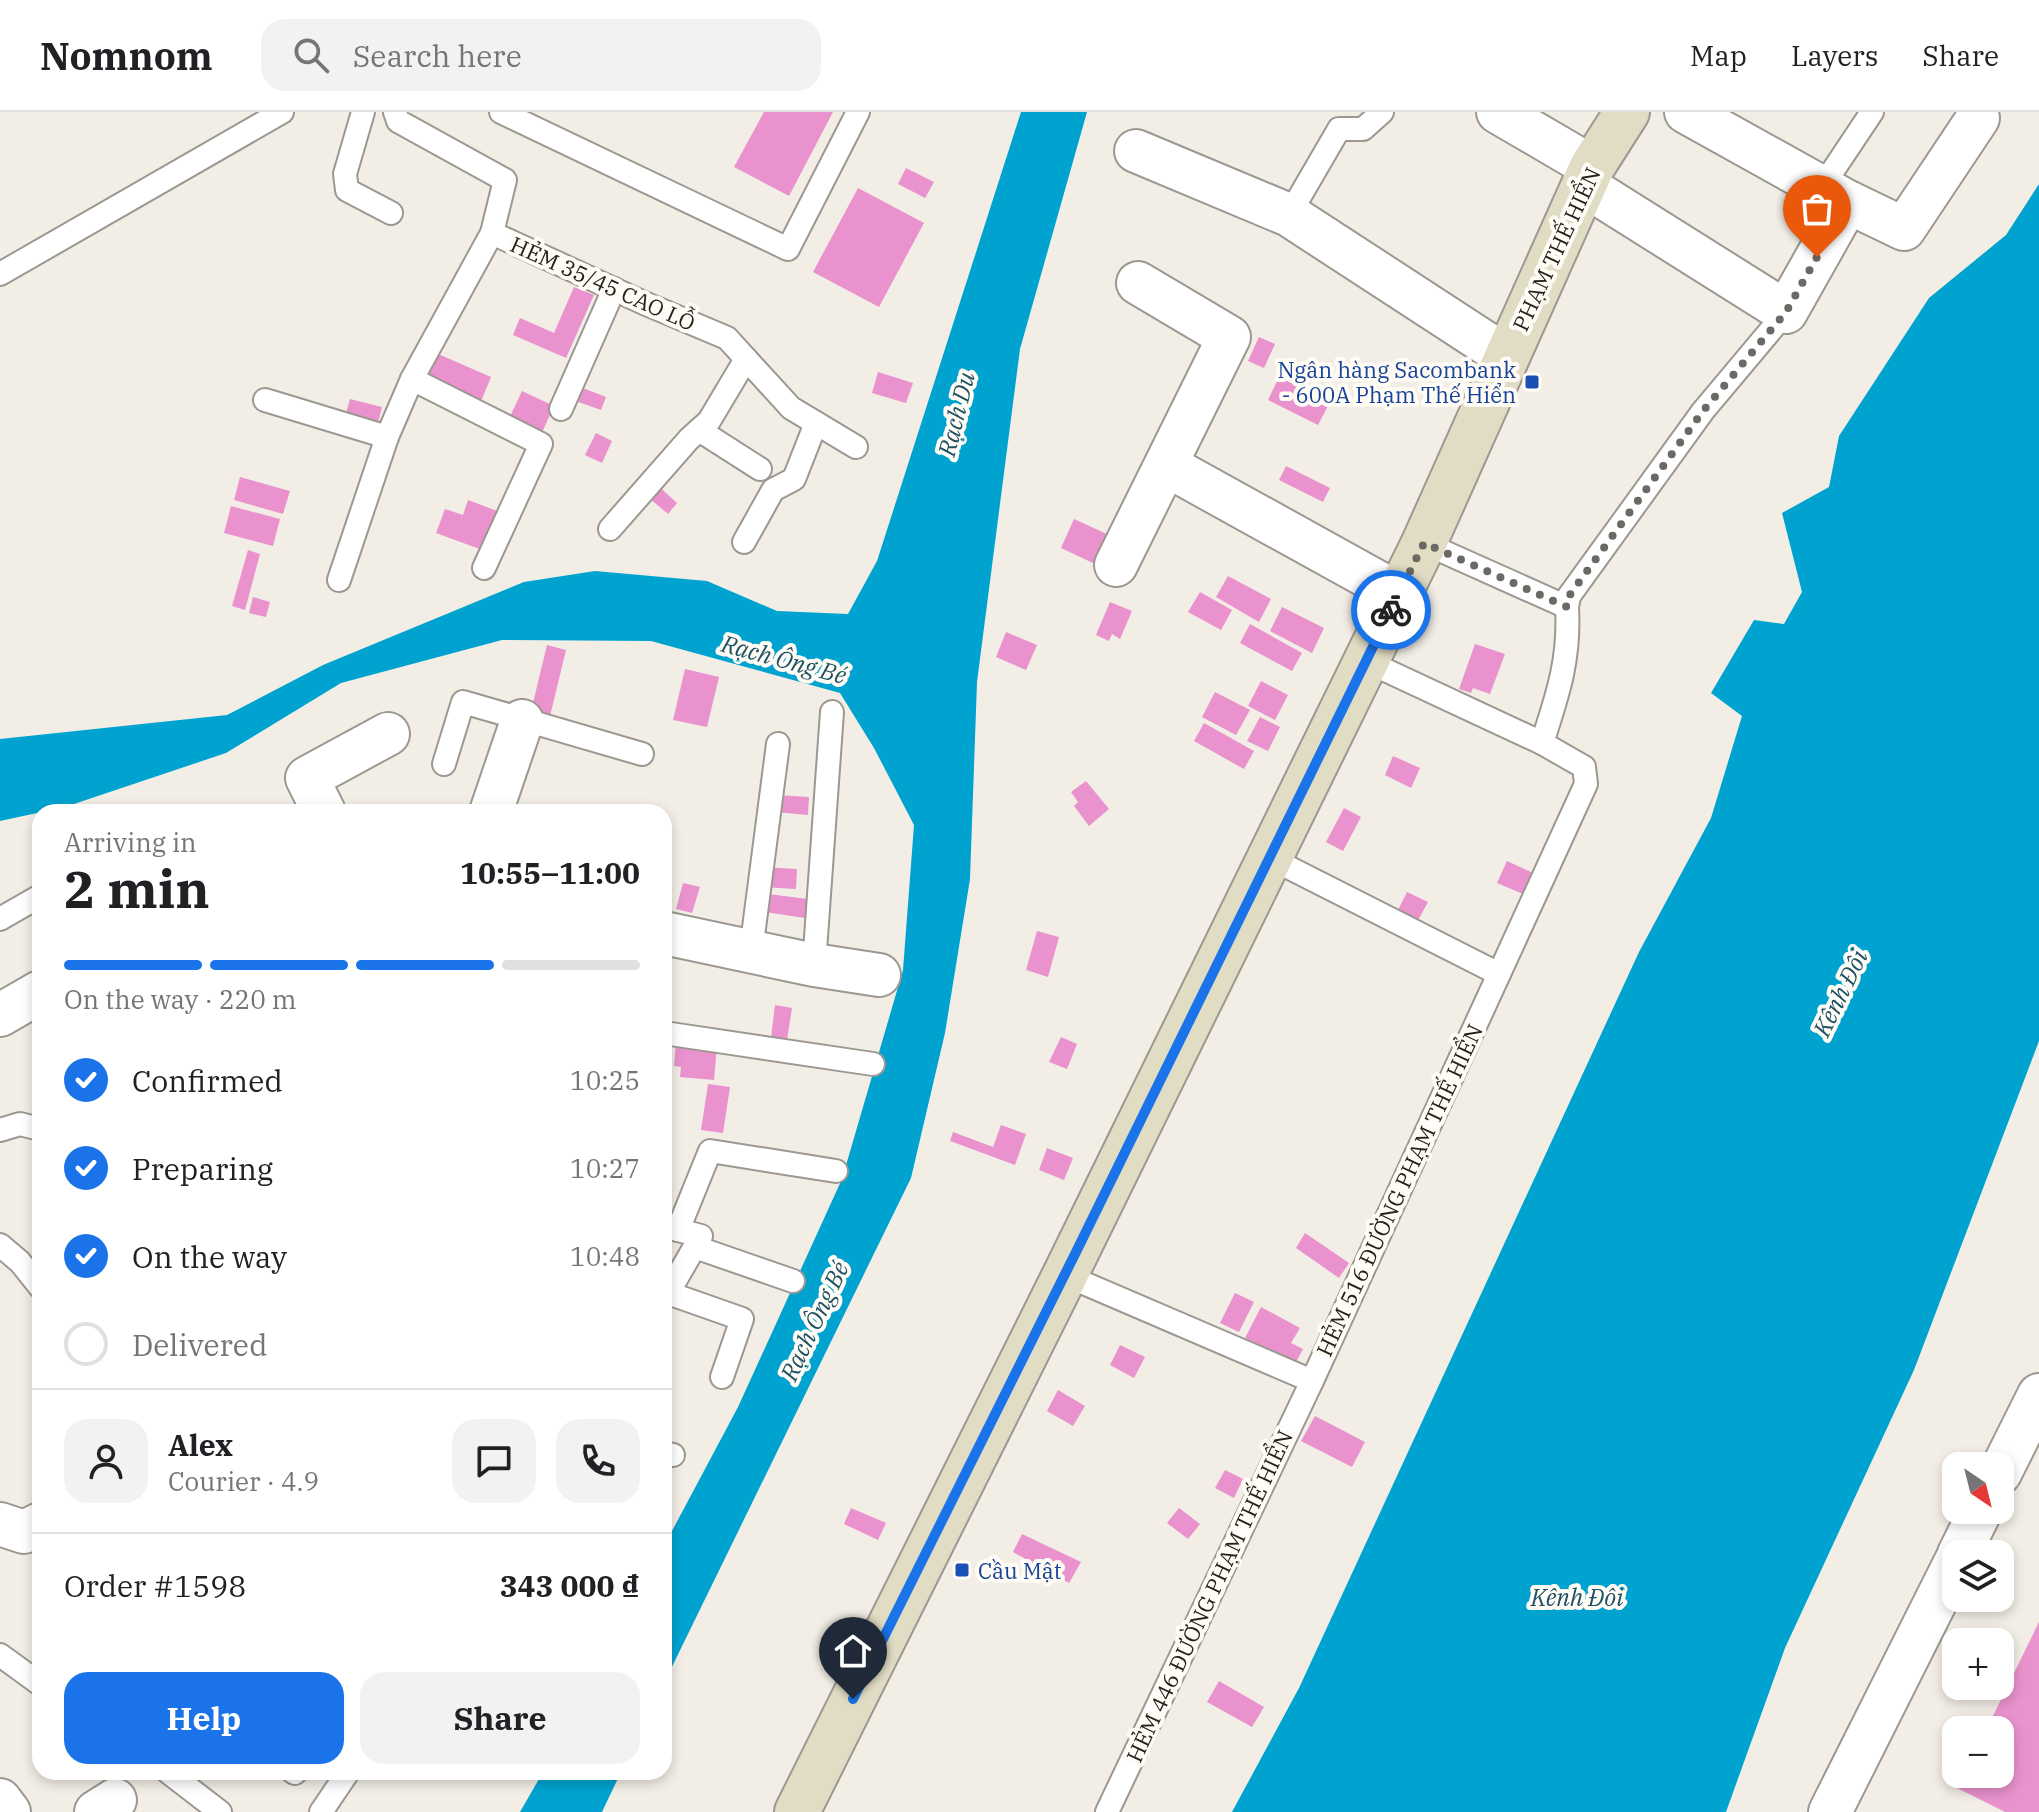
<!DOCTYPE html>
<html lang="en">
<head>
<meta charset="utf-8">
<style>
	:root { --surface:#fff; --page:#f2f2f2; --text:#202124; --muted:#757577; --line:#e0e0e0; --accent:#1a73e8 }
	body { margin:0; font-family:"IBM Plex Serif",serif; background:var(--page); color:var(--text); height:100vh; display:flex; flex-direction:column; font-size:30px; white-space:nowrap }
	* { box-sizing:border-box; margin:0 }
	p { font-size:26px; color:var(--muted) }
	.icon { flex:none; width:44px; height:44px; fill:none; stroke:currentColor; stroke-width:2; stroke-linecap:round; stroke-linejoin:round }
	.map { position:relative; flex:1; overflow:hidden }
	.side { position:absolute; left:32px; top:692px; width:640px; height:976px; display:flex; flex-direction:column; background:var(--surface); border-radius:24px; box-shadow:0 4px 12px #0003 }
	.side>* { flex:none }
	.needle { width:52px; rotate:145deg }
	.fabs { position:absolute; left:1942px; top:1340px; display:grid; gap:16px }
	.fabs a { display:grid; place-items:center; width:72px; height:72px; border-radius:16px; background:var(--surface); box-shadow:0 4px 12px #0003; font-size:40px }
	.pin { position:absolute; display:grid; place-items:center; width:68px; height:68px; color:#fff; margin:-82px -34px; border-radius:50% 50% 50% 0; rotate:-45deg; box-shadow:0 0 8px #0007 }
	.pin .icon { rotate:45deg }
	.courier { position:absolute; display:grid; place-items:center; width:80px; height:80px; margin:-40px; border:6px solid #1a73e8; border-radius:50%; background:#fff; color:#222; box-shadow:0 2px 10px #0007 }
	.summary em { font-style:normal; font-weight:800 }
	.summary div { display:flex; flex-direction:column-reverse }
	.summary { display:flex; align-items:center; justify-content:space-between; height:136px; padding:0 32px }
	h1 { font-size:52px; font-weight:800; line-height:60px }
	.bar { display:grid; grid-template-columns:repeat(4,1fr); gap:12px 8px; align-content:center; height:96px; padding:0 32px }
	.bar i { height:10px; border-radius:6px; background:var(--line) }
	.bar .active { background:var(--accent) }
	.bar p { grid-column:span 4 }
	.line { display:flex; align-items:center; gap:20px; padding:0 32px; border-top:2px solid var(--line) }
	.line div { flex:1 }
	.round { display:grid; place-items:center; flex:none; width:84px; height:84px; border-radius:24px; background:var(--page) }
	ol { padding:0 32px; list-style:none }
	li { display:flex; align-items:center; gap:24px; height:88px }
	li p { margin-inline-start:auto }
	li .icon { padding:8px; border-radius:50%; background:var(--accent); color:#fff; stroke-width:4 }
	li:last-child { color:var(--muted) }
	li i { width:44px; height:44px; border:4px solid var(--line); border-radius:50% }
	.button { display:flex; gap:16px; margin-top:auto; padding:16px 32px }
	.button a { flex:1; height:92px; border-radius:24px; background:var(--accent); color:#fff; font-size:32px; font-weight:800; line-height:92px; text-align:center }
	.button a+a { background:var(--page); color:var(--text) }
	header { display:flex; align-items:center; gap:48px; box-sizing:border-box; height:112px; padding:0 40px; background:var(--surface); border-bottom:2px solid var(--line) }
	header strong { font-size:38px }
	nav { display:flex; gap:44px; margin-inline-start:auto; font-size:28px }
	.search { width:560px; height:72px; background:var(--page); display:flex; align-items:center; gap:20px; box-sizing:border-box; padding:0 28px; border-radius:24px; color:var(--muted); font-size:30px }
	.map>svg:first-child { display:block }
</style>
</head>
<body>
<header>
<strong>Nomnom</strong>
<div class="search"><svg class="icon" aria-label="search" viewBox="0 0 24 24"><circle cx="10" cy="10" r="6"/><path d="M15 15l6 6"/></svg>Search here</div>
<nav><a>Map</a><a>Layers</a><a>Share</a></nav>
</header>
<div class="map">
<svg width="2039" height="1700" viewBox="0 0 2039 1700">
	<rect width="100%" height="100%" fill="#f2eee6"/>
	<g fill="#00a3d0">
		<path d="M1021,0h66l-67,237 -43,333 -7,197 -25,154 -34,145 -247,505v-137l74,-139 104,-228 61,-209 11,-145 -40,-77 -34,-55 -189,-52 -149,-1 -161,43 -115,70 -161,54 -65,14v-82l227,-24 96,-50 201,-83 71,-11 112,10 70,30 71,3 29,-53z"/>
		<path d="M2039,72v857l-125,329 -129,278 -59,164h-494l67,-124 340,-736 72,-134 31,-102 -31,-23 43,-73 30,4 18,-32 -20,-79 47,-26 10,-51 90,-138 77,-63z"/>
		<path d="M543,1660h78l-19,40h-82z"/>
	</g>
	<g fill="#e992cd">
		<path d="M764,0h69l-44,84 -55,-29z"/>
		<path d="M906,56l28,14 -9,16 -27,-14z"/>
		<path d="M858,76l66,35 -45,84 -66,-35z"/>
		<path d="M574,175l20,8 -28,63 -53,-23 7,-17 34,15z"/>
		<path d="M1259,225l16,7 -11,24 -16,-7z"/>
		<path d="M436,241l55,24 -12,29 -55,-23z"/>
		<path d="M878,260l35,11 -7,20 -34,-10z"/>
		<path d="M1279,265l51,25 -12,23 -50,-25z"/>
		<path d="M575,273l31,12 -5,13 -31,-11z"/>
		<path d="M522,279l32,15 -14,31 -33,-14z"/>
		<path d="M350,287l32,8 -5,21 -33,-8z"/>
		<path d="M596,321l16,8 -10,22 -17,-8z"/>
		<path d="M1286,354l44,22 -7,14 -44,-22z"/>
		<path d="M240,365l50,14 -7,23 -49,-14z"/>
		<path d="M653,369l24,22 -9,11 -25,-21z"/>
		<path d="M468,388l32,12 -15,39 -49,-18 9,-24 18,6z"/>
		<path d="M231,394l49,13 -7,27 -49,-13z"/>
		<path d="M1074,407l35,16 -14,29 -34,-16z"/>
		<path d="M248,438l12,4 -15,56 -13,-4z"/>
		<path d="M1228,464l43,23 -12,23 -43,-25z"/>
		<path d="M1200,480l32,18 -11,20 -33,-18z"/>
		<path d="M253,485l17,5 -4,15 -17,-4z"/>
		<path d="M1110,490l22,9 -12,28 -8,-5 -3,7 -13,-6z"/>
		<path d="M1282,495l42,21 -12,25 -42,-22z"/>
		<path d="M1250,512l52,29 -10,18 -52,-28z"/>
		<path d="M1006,520l31,13 -11,25 -30,-13z"/>
		<path d="M1475,532l30,10 -15,40 -17,-6 -2,5 -12,-4z"/>
		<path d="M547,533l19,5 -16,66 -19,-5z"/>
		<path d="M685,557l34,8 -12,50 -34,-7z"/>
		<path d="M1261,569l27,14 -13,25 -27,-14z"/>
		<path d="M1215,580l35,18 -14,25 -34,-18z"/>
		<path d="M1260,605l20,10 -12,24 -21,-10z"/>
		<path d="M1204,611l50,28 -10,18 -50,-28z"/>
		<path d="M1393,644l27,12 -9,20 -26,-13z"/>
		<path d="M1086,669l23,28 -20,17 -15,-20 4,-4 -7,-10z"/>
		<path d="M776,683l33,2 -1,18 -33,-3z"/>
		<path d="M1344,696l17,9 -18,34 -17,-9z"/>
		<path d="M1507,749l26,12 -10,21 -26,-11z"/>
		<path d="M763,755l34,2 -1,20 -35,-2z"/>
		<path d="M683,771l17,4 -8,26 -16,-4z"/>
		<path d="M1407,780l21,10 -11,20 -20,-10z"/>
		<path d="M768,782l40,5 -3,19 -40,-6z"/>
		<path d="M1037,819l22,6 -11,40 -22,-7z"/>
		<path d="M775,893l17,3 -5,32 -16,-2z"/>
		<path d="M1061,925l16,7 -10,25 -18,-7z"/>
		<path d="M676,930l41,3 -3,35 -34,-3 1,-10 -7,-1z"/>
		<path d="M708,972l22,3 -7,46 -22,-3z"/>
		<path d="M1001,1013l25,9 -11,31 -65,-24 3,-9 40,15z"/>
		<path d="M1047,1036l26,10 -9,22 -25,-10z"/>
		<path d="M1305,1121l44,30 -10,15 -43,-30z"/>
		<path d="M1235,1181l19,9 -15,30 -19,-9z"/>
		<path d="M1261,1195l39,21 -9,15 12,6 -8,15 -50,-26z"/>
		<path d="M1120,1233l25,12 -11,21 -24,-13z"/>
		<path d="M1058,1278l27,16 -12,20 -26,-15z"/>
		<path d="M1315,1304l50,26 -13,25 -51,-26z"/>
		<path d="M1225,1358l18,9 -9,19 -19,-10z"/>
		<path d="M851,1396l35,15 -8,17 -34,-16z"/>
		<path d="M1179,1396l21,16 -12,15 -21,-16z"/>
		<path d="M1022,1422l59,28 -12,21 -56,-31z"/>
		<path d="M2039,1510v190h-34l-48,-24 7,-14h36v-44h-14z"/>
		<path d="M1219,1569l45,26 -12,20 -45,-25z"/>
	</g>
	<g fill="none" stroke-linecap="round" stroke-linejoin="round">
		<g stroke="#9c9891" stroke-width="26">
			<g id="service">
				<path d="M363,0l-18,62 2,16 44,23"/>
				<path d="M395,0l3,9 107,59 -13,53 152,70 83,35 64,70 65,39"/>
				<path d="M501,0l287,137 70,-137"/>
				<path d="M1822,75l50,-75"/>
				<path d="M1289,103l50,-86h24l19,-17"/>
				<path d="M0,162l282,-162"/>
				<path d="M412,267l129,65 -57,124"/>
				<path d="M265,288l122,37"/>
				<path d="M561,297l53,-120"/>
				<path d="M699,318l61,39"/>
				<path d="M610,417l79,-90 20,-18 37,-62"/>
				<path d="M744,430l29,-52 21,-11 22,-56"/>
				<path d="M1424,431l143,64 2,-11 134,-185 83,-99"/>
				<path d="M339,468l48,-143 25,-58 80,-146"/>
				<path d="M1366,549l176,82"/>
				<path d="M444,652l19,-62 179,52"/>
				<path d="M1270,746l229,116 87,-190 -2,-17 -42,-24c16,-49 28,-84 25,-136"/>
				<path d="M0,807l40,-23"/>
				<path d="M751,839l27,-207"/>
				<path d="M814,853l18,-253"/>
				<path d="M664,921l209,31"/>
				<path d="M0,1018l20,-6 20,5"/>
				<path d="M665,1115l13,3 32,-79 126,20"/>
				<path d="M678,1118l23,6 -33,57 74,26 -20,58"/>
				<path d="M0,1133l20,17 20,25"/>
				<path d="M695,1135l98,34"/>
				<path d="M1065,1163l247,106 187,-407"/>
				<path d="M664,1341l9,2"/>
				<path d="M0,1543l40,29"/>
				<path d="M168,1660l52,40"/>
				<path d="M293,1660l2,1"/>
				<path d="M321,1700l27,-40"/>
				<path d="M1107,1700l205,-431"/>
			</g>
		</g>
		<g stroke="#9c9891" stroke-width="46">
			<g id="minor">
				<path d="M1498,0l94,55"/>
				<path d="M1686,0l162,90 56,27 74,-111"/>
				<path d="M1136,39l153,64 218,142"/>
				<path d="M1584,73l202,127 62,-110"/>
				<path d="M1166,353l233,129"/>
				<path d="M1116,453l113,-228 -91,-54"/>
				<path d="M324,700l-17,-34 81,-44"/>
				<path d="M491,700l31,-91"/>
				<path d="M664,821l150,32 65,10"/>
				<path d="M0,903l40,-23"/>
				<path d="M2000,1361l39,-78"/>
				<path d="M0,1412l24,8 16,-8"/>
				<path d="M1959,1442l22,-44"/>
				<path d="M0,1688l9,12"/>
				<path d="M96,1700l19,-12"/>
				<path d="M1830,1700l126,-251"/>
			</g>
		</g>
		<g stroke="#9c9891" stroke-width="48">
			<path id="secondary" d="M797,1700l268,-537 359,-732 168,-376 35,-55"/>
		</g>
		<use href="#service" stroke="#fff" stroke-width="22"/>
		<use href="#minor" stroke="#fff" stroke-width="42"/>
		<use href="#secondary" stroke="#e1dcc4" stroke-width="44"/>
	</g>
	<g fill="none" stroke-linecap="round" stroke-linejoin="round">
		<path stroke="#6c6965" stroke-width="8" stroke-dasharray="0 14.4" d="M1391,498l33,-67 143,64 2,-11 134,-185 83,-99 31,-55"/>
		<path stroke="#1a73e8" stroke-width="10" d="M853,1587l225,-451 313,-638"/>
	</g>
	<g fill="#1a4fb4" stroke="#fffbf5" stroke-width="3">
		<rect x="1524" y="262" width="16" height="16" rx="4"/>
		<rect x="954" y="1450" width="16" height="16" rx="4"/>
	</g>
	<g text-anchor="middle" dominant-baseline="central" stroke-width="8" stroke-linejoin="round" paint-order="stroke">
		<g font-size="22" fill="#24221f" stroke="#fffbf5">
			<text transform="translate(1556 137) rotate(-65)">PHẠM THẾ HIỂN</text>
			<text transform="translate(603 171) rotate(24)">HẺM 35/45 CAO LỖ</text>
			<text transform="translate(1399 1078) rotate(-65)">HẺM 516 ĐƯỜNG PHẠM THẾ HIỂN</text>
			<text transform="translate(1209 1484) rotate(-65)">HẺM 446 ĐƯỜNG PHẠM THẾ HIỂN</text>
		</g>
		<g font-size="22" fill="#164399" stroke="#fffbf5" text-anchor="end">
			<text x="1516" y="257">Ngân hàng Sacombank<tspan x="1516" dy="25">- 600A Phạm Thế Hiển</tspan></text>
			<text x="978" y="1458" text-anchor="start">Cầu Mật</text>
		</g>
		<g font-size="24" font-style="italic" fill="#1d5165" stroke="#fffbf5">
			<text transform="translate(956 302) rotate(-76)">Rạch Du</text>
			<text transform="translate(784 547) rotate(15)">Rạch Ông Bé</text>
			<text transform="translate(1840 881) rotate(-64)">Kênh Đôi</text>
			<text transform="translate(814 1209) rotate(-65)">Rạch Ông Bé</text>
			<text x="1577" y="1485">Kênh Đôi</text>
		</g>
	</g>
</svg>
<div class="fabs">
<a><svg class="needle" viewBox="-14 -14 28 28"><path d="M0-13l5 13h-10z" fill="#e53935"/><path d="M0 13l5-13h-10z" fill="#757577"/></svg></a>
<a><svg class="icon" aria-label="layers" viewBox="0 0 24 24"><path d="M12 4l9 5-9 5-9-5zM3 14l9 5 9-5"/></svg></a>
<a>+</a>
<a>−</a>
</div>
<div class="pin" style="left:1817px;top:145px;background:#ea580c"><svg class="icon" aria-label="bag" viewBox="0 0 24 24"><path d="M5 8h14l-1 12H6zM9 8a3 3 0 0 1 6 0"/></svg></div>
<div class="pin" style="left:853px;top:1587px;background:#1f2937"><svg class="icon" aria-label="home" viewBox="0 0 24 24"><path d="M3 11l9-7 9 7M6 9v11h12V9"/></svg></div>
<div class="courier" style="left:1391px;top:498px"><svg class="icon" aria-label="bike" viewBox="0 0 24 24"><circle cx="6" cy="16" r="4"/><circle cx="18" cy="16" r="4"/><path d="M6 16l4-8h5l3 8M10 8l3 8H6M13 5h3"/></svg></div>
<section class="side">
<div class="summary"><div><h1>2 min</h1><p>Arriving in</p></div><em>10:55–11:00</em></div>
<div class="bar"><i class="active"></i><i class="active"></i><i class="active"></i><i></i><p>On the way · 220 m</p></div>
<ol>
<li><svg class="icon" aria-label="check" viewBox="0 0 24 24"><path d="M5 12l5 5 9-10"/></svg>Confirmed<p>10:25</p></li>
<li><svg class="icon" aria-label="check" viewBox="0 0 24 24"><path d="M5 12l5 5 9-10"/></svg>Preparing<p>10:27</p></li>
<li><svg class="icon" aria-label="check" viewBox="0 0 24 24"><path d="M5 12l5 5 9-10"/></svg>On the way<p>10:48</p></li>
<li><i></i>Delivered</li>
</ol>
<div class="line" style="height:144px"><a class="round"><svg class="icon" aria-label="person" viewBox="0 0 24 24"><circle cx="12" cy="8" r="4"/><path d="M4 21q1-7 8-7t8 7"/></svg></a><div><b>Alex</b><p>Courier · 4.9</p></div><a class="round"><svg class="icon" aria-label="chat" viewBox="0 0 24 24"><path d="M4 5h16v11H9l-5 4z"/></svg></a><a class="round"><svg class="icon" aria-label="phone" viewBox="0 0 24 24"><path d="M5 4h4l2 5-3 2q2 4 5 5l2-3 5 2v4C11 20 4 13 5 4z"/></svg></a></div>
<div class="line" style="height:104px"><div>Order #1598</div><b>343 000 ₫</b></div>
<div class="button"><a>Help</a><a>Share</a></div>
</section>
</div>
</body>
</html>
